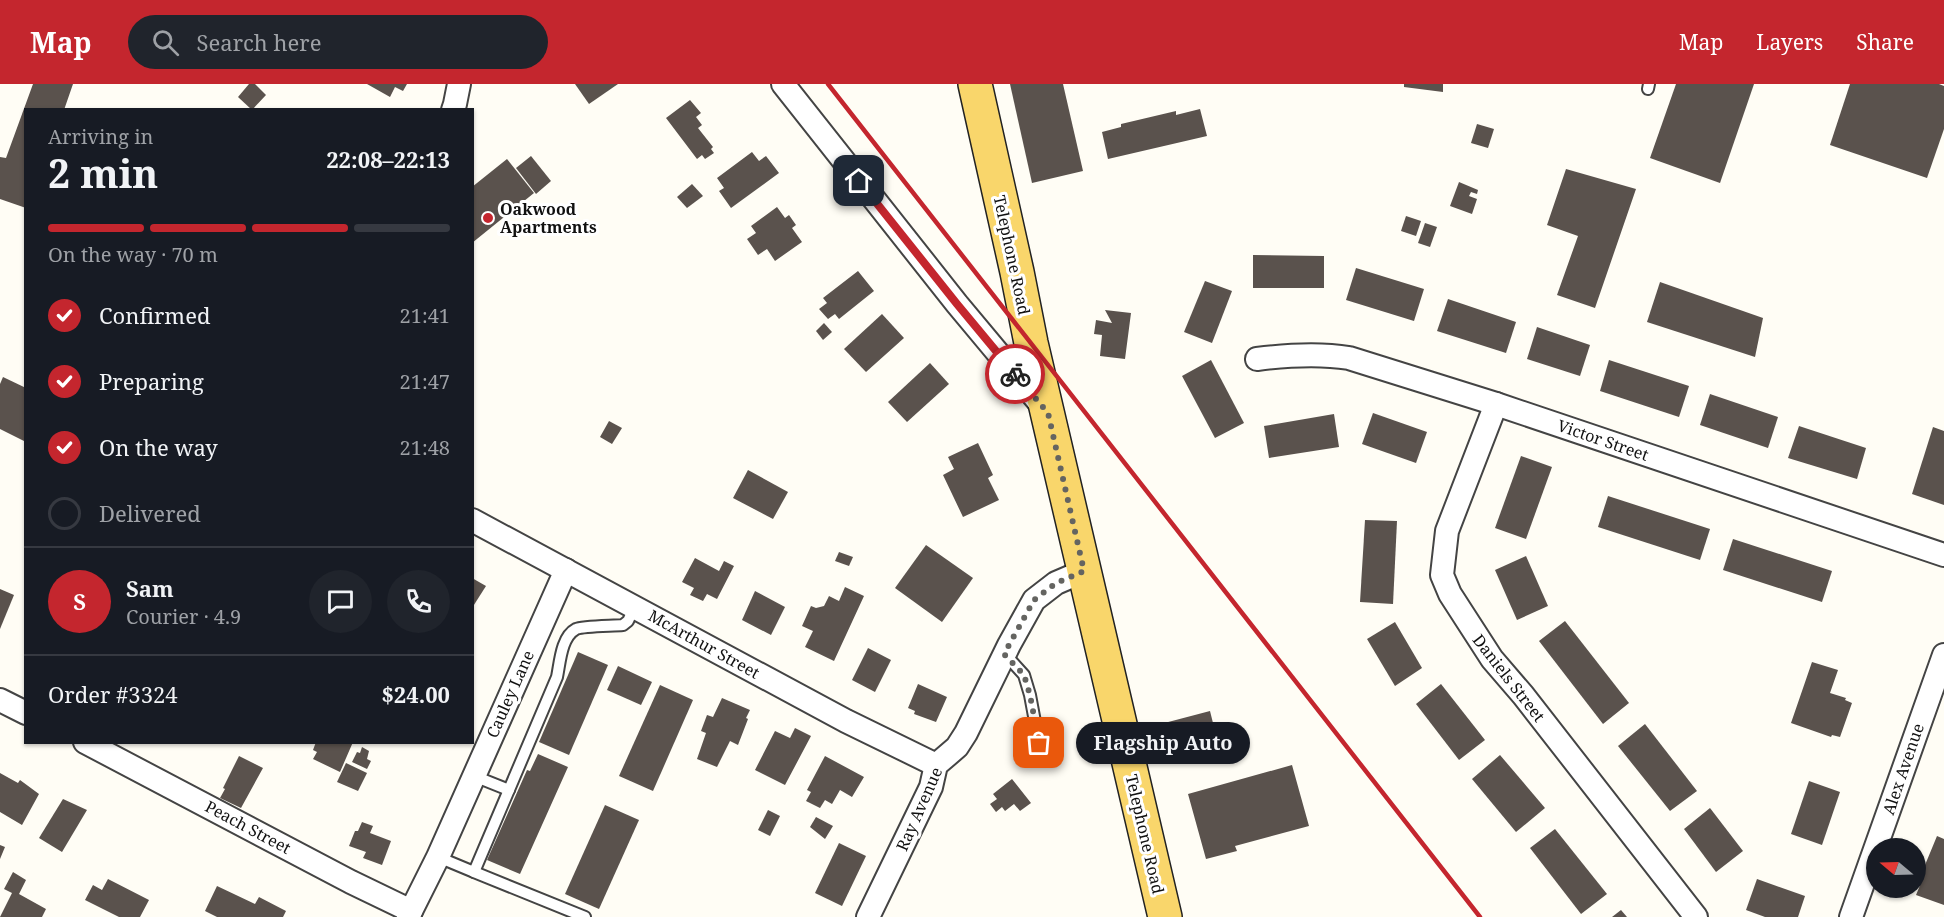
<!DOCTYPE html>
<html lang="en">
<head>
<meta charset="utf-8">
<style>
	:root { --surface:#171b24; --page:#20242c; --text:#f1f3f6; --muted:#9ea1a6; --line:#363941; --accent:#c4262e }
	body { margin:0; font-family:"Noto Serif",serif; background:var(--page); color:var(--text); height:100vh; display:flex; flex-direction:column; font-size:22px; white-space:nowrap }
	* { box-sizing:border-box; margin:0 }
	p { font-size:20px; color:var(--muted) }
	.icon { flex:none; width:33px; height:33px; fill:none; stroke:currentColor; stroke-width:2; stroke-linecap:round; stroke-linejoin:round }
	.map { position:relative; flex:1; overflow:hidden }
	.side { position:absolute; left:24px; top:24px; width:450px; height:636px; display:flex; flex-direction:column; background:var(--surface); border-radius:0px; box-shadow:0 2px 4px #0004 }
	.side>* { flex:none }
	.needle { width:39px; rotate:289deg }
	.controls { position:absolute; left:1866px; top:754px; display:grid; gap:12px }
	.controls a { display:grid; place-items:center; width:60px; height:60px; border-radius:50%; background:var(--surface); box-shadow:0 2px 4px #0004; font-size:30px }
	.pin { position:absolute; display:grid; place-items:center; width:51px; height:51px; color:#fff; margin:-26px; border-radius:12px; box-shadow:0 3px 9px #0006 }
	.courier { position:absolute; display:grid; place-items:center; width:60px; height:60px; margin:-30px; border:4px solid #c4262e; border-radius:50%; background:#fff; color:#222; box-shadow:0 2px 8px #0007 }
	.bubble { position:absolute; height:42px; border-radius:21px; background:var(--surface); box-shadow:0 2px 4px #0004; font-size:20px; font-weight:700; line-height:42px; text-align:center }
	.head em { font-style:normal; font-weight:700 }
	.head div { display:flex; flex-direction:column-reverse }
	.head { display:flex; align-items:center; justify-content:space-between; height:102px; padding:0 24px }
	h1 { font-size:39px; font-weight:700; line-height:45px }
	.bar { display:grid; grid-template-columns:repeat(4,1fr); gap:9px 6px; align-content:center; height:72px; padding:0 24px }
	.bar i { height:8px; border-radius:4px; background:var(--line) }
	.bar .on { background:var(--accent) }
	.bar p { grid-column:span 4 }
	.line { display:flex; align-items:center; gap:15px; padding:0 24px; border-top:2px solid var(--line) }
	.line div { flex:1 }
	.round { display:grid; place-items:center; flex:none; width:63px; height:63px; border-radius:32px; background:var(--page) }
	ol { padding:0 24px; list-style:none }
	li { display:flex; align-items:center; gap:18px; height:66px }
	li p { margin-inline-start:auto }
	li .icon { padding:6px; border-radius:50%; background:var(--accent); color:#fff; stroke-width:4 }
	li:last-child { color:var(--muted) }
	li i { width:33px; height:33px; border:3px solid var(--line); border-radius:50% }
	header { display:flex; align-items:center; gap:36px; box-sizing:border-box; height:84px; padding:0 30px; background:var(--accent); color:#fff }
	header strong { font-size:28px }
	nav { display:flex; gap:33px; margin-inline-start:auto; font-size:21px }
	.search { width:420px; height:54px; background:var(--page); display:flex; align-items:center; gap:15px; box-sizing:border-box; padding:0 21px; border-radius:33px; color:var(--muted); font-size:22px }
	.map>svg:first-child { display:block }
</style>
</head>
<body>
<header>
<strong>Map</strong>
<div class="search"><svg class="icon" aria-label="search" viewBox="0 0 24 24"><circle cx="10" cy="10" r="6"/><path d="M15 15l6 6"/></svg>Search here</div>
<nav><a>Map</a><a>Layers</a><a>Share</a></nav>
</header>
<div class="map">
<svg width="1944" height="833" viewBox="0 0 1944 833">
	<rect width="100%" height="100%" fill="#fffdf5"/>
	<g fill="#5a524d">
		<path d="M33,0h40l-9,26h-38v98l-26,-9v-42l6,1z"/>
		<path d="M249,0h6l11,11 -14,15 -14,-13z"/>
		<path d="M367,0h40l-4,7 -8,-4 -5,10z"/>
		<path d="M575,0h43l-29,20z"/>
		<path d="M1010,0h53l20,87 -51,12z"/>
		<path d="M1404,0h39v8l-39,-5z"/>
		<path d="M1676,0h78l-34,99 -70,-25z"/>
		<path d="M1850,0h89l5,2v43l-17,49 -97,-33z"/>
		<path d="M690,16l11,13 -5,4 6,8 -4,3 15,19 -2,2 3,4 -9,6 -3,-4 -5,4 -31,-41z"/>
		<path d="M1200,25l7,27 -99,23 -6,-27 19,-5v-3l55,-13v4z"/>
		<path d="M1477,40l17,5 -6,19 -17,-5z"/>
		<path d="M752,68l7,9 7,-5 13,17 -48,35 -12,-17 5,-3 -7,-10z"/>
		<path d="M531,72l20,25 -15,13 -20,-26z"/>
		<path d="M507,75l27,34 -62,50v-56z"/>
		<path d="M1566,85l70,20 -41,119 -38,-13 21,-59 -31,-11z"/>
		<path d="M1459,98l19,8 -1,4 -6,-2 -2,4 8,3 -5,15 -22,-8z"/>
		<path d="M692,100l11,12 -16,12 -10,-11z"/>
		<path d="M777,123l8,11 4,-3 7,10 -4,3 10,14 -27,19 -8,-12 -9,6 -11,-16 9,-6 -5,-7z"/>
		<path d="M1406,132l15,5 -5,15 -15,-5z"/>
		<path d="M1425,139l12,4 -7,20 -12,-4z"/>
		<path d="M1253,171l71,1v32h-71z"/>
		<path d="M1356,184l68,21 -10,32 -68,-21z"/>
		<path d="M858,187l16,20 -35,28 -4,-5 -7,5 -9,-10 8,-6 -4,-5z"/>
		<path d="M1205,197l27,10 -20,52 -28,-11z"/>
		<path d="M1660,198l103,36 -8,39 -108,-35z"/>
		<path d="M1448,215l68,23 -10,31 -69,-22z"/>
		<path d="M1105,226l26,3 -6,46 -25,-3 2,-21 -8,-1 2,-14 16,3z"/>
		<path d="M882,230l22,24 -38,34 -22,-23z"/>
		<path d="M824,239l8,9 -9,8 -7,-9z"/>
		<path d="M1537,243l53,18 -10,31 -53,-17z"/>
		<path d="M1211,276l33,63 -29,15 -33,-62z"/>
		<path d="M1609,276l80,26 -10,31 -79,-26z"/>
		<path d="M930,279l19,21 -42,38 -19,-20z"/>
		<path d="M3,293l23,11v54l-26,-13v-45z"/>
		<path d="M1710,310l68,23 -10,31 -68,-23z"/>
		<path d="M1373,329l54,19 -11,31 -54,-19z"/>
		<path d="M1334,330l5,33 -70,11 -5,-32z"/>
		<path d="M609,337l13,7 -10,16 -12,-7z"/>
		<path d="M1799,342l67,22 -9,31 -69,-21z"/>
		<path d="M1933,343l11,4v74l-32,-11z"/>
		<path d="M978,359l15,32 -5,3 11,22 -36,17 -20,-42 11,-6 -6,-12z"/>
		<path d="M1521,372l31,11 -26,72 -31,-11z"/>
		<path d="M748,386l40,22 -15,27 -40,-21z"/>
		<path d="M1608,412l102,33 -10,31 -102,-33z"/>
		<path d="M1365,436l32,1 -4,83 -33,-2z"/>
		<path d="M1733,455l99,32 -10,31 -99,-32z"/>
		<path d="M926,461l47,33 -31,44 -47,-34z"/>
		<path d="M839,468l14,5 -4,9 -14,-5z"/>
		<path d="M1526,472l22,50 -31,14 -22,-50z"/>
		<path d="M695,474l24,13 5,-10 10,5 -17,33 -10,-5 -4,7 -13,-6 4,-7 -12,-6z"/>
		<path d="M472,494l14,8 -14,22z"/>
		<path d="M845,503l19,9 -30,65 -29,-14 8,-16 -11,-5 9,-20 5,2 8,-2 5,-10 10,5z"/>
		<path d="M0,505l14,6 -14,34z"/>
		<path d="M755,507l30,16 -14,28 -29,-15z"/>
		<path d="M1565,537l64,82 -26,21 -64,-83z"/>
		<path d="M1395,538l27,46 -27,18 -28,-47z"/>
		<path d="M868,564l23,12 -16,32 -23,-12z"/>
		<path d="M578,568l30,13 -39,90 -30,-13z"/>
		<path d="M1812,578l26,8 -8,23 16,5 -1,2 7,3 -12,34 -8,-2 -1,2 -40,-14z"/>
		<path d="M618,582l34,16 -11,23 -34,-15z"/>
		<path d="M918,600l29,13 -11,25 -22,-8 1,-3 -7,-3z"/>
		<path d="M1441,600l44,56 -26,20 -43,-56z"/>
		<path d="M660,601l33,15 -40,91 -34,-15z"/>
		<path d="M722,614l28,12 -4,8 2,1 -10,26 -8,-4 -13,26 -20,-8 9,-26 -5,-2 6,-16 6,2z"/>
		<path d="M1210,627l5,20 -57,15 -5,-20z"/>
		<path d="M1645,640l52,67 -27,20 -52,-65z"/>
		<path d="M795,644l16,8 -26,49 -30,-15 20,-39 15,7z"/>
		<path d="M316,658h37l-13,30 -27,-13 4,-7 -4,-2z"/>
		<path d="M362,663l7,4 -2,8 4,2 -4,8 -15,-7 5,-10 3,1z"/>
		<path d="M538,670l30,13 -48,107 -33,-14 40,-90 3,1z"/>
		<path d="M1500,671l45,53 -29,24 -44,-53z"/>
		<path d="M239,672l24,12 -22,40 -21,-10 5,-9 -2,-1z"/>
		<path d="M825,672l39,21 -12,20 -12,-7 -8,14 -7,-4 -5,8 -14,-7 5,-9 -4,-2z"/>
		<path d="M346,679l21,10 -9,18 -21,-9z"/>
		<path d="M1292,681l17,61 -74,20 2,5 -31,8 -18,-65z"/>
		<path d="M0,689l18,10 2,-3 19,14 -17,31 -22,-13z"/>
		<path d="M1012,695l19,24 -11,8 -6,-7 -9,7 -3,-4 -6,5 -6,-8 7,-5 -4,-5z"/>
		<path d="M1809,697l31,11 -18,53 -31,-11z"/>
		<path d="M63,715l24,11 -25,42 -23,-14z"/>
		<path d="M605,721l34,15 -40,89 -34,-15z"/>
		<path d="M1710,724l33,43 -27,21 -32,-43z"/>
		<path d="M768,726l12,6 -10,20 -12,-6z"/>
		<path d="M816,733l17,9 -8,13 -15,-12z"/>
		<path d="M362,738l11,4 -3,7 21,8 -9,24 -19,-7 3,-6 -17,-6 6,-15h3z"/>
		<path d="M1555,745l52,65 -26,20 -51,-66z"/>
		<path d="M1937,752l7,3v66l-28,-10 5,-12 -3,-1z"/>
		<path d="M839,759l27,13 -24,50 -27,-13z"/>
		<path d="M0,761l5,2 -5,12z"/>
		<path d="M13,788l13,8 -7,14 27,15 -4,8h-42l12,-24 -8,-4z"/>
		<path d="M108,795l41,21 -9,17h-21l-34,-17 8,-15 9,5z"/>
		<path d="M1757,795l48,17 -7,21h-33l-19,-7z"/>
		<path d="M217,802l38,18 4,-7 27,14 -3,6h-66l-12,-6z"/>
		<path d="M1621,826l6,7h-15z"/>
	</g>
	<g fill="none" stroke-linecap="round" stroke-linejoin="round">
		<g stroke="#444" stroke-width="14">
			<g id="service">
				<path d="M1648,5l1,-5"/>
				<path d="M1005,570l19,21 6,20 9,48"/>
				<path d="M474,692l35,14"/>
				<path d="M438,773l36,15 83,-195c3,-14 4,-40 19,-48 7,-3 37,-3 47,-4l5,-4 7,-15"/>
				<path d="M474,788l111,45"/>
			</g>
		</g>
		<g stroke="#444" stroke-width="26">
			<g id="minor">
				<path d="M783,0l174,220 86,103"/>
				<path d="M453,26l2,-6 4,-20"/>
				<path d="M1257,275c31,-4 62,-6 92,-1l147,46 448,151"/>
				<path d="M1496,320l-49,127 -5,44 8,19 42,65 31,36 173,222"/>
				<path d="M472,436l374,201 90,44"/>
				<path d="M0,616l26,13"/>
				<path d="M85,658l266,140 60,29"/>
				<path d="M408,833l30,-60 128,-287"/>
				<path d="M868,833l63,-130 5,-22 21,-18 9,-14 43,-88 25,-45 22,-17 28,-12"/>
				<path d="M1851,833l93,-262"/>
			</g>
		</g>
		<g stroke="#222" stroke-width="36">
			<path id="primary" d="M975,0l42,188 14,71 134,574"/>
		</g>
		<use href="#service" stroke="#fff" stroke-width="10"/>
		<use href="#minor" stroke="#fff" stroke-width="22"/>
		<use href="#primary" stroke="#f9d66b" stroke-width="33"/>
		<path stroke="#c4262e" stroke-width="4.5" d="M828,0l652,833"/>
	</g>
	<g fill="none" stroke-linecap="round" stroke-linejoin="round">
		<path stroke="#646461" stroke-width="6" stroke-dasharray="0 10.8" d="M1015,290l33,39 36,158 -28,12 -22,17 -30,54 20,21 6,20 9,48"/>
		<path stroke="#c4262e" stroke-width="8" d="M859,97l98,123 58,70"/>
	</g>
	<circle fill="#c4262e" stroke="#fff" stroke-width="2" cx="488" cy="134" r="6"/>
	<g text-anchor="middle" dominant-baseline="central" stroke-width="6" stroke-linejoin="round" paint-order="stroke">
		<g font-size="16" font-weight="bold" fill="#111" stroke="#fff" text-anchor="start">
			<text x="500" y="125">Oakwood<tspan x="500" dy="18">Apartments</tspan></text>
		</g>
		<g font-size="16" fill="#111" stroke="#fff">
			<text transform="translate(1012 171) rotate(78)">Telephone Road</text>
			<text transform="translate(1603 356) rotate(19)">Victor Street</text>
			<text transform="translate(704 560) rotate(29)">McArthur Street</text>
			<text transform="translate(1509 594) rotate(52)">Daniels Street</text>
			<text transform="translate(510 610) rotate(-66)">Cauley Lane</text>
			<text transform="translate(1903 685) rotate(-71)">Alex Avenue</text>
			<text transform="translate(919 725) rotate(-66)">Ray Avenue</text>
			<text transform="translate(248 743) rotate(28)">Peach Street</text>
			<text transform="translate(1145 750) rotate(77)">Telephone Road</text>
		</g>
	</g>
</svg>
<div class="controls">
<a><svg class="needle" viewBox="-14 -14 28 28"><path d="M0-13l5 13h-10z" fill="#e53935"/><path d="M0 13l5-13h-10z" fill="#9ea1a6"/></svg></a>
</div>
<div class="pin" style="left:1039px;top:659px;background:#ea580c"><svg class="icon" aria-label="bag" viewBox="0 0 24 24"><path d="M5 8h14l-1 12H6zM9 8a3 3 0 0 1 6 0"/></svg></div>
<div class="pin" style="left:859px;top:97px;background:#1f2937"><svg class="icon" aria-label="home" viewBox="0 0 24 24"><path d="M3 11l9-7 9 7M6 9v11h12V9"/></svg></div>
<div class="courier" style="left:1015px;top:290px"><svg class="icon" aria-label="bike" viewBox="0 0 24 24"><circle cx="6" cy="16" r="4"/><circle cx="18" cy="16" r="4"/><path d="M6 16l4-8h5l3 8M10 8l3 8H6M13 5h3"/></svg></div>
<div class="bubble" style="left:1076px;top:638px;width:174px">Flagship Auto</div>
<section class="side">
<div class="head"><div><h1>2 min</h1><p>Arriving in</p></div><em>22:08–22:13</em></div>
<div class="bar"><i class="on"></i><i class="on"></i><i class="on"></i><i></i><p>On the way · 70 m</p></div>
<ol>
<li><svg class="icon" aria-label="check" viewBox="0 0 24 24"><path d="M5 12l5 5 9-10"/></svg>Confirmed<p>21:41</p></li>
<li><svg class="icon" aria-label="check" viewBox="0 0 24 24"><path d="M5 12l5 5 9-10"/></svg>Preparing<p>21:47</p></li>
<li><svg class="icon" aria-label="check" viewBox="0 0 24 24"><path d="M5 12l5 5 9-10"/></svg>On the way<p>21:48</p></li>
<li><i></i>Delivered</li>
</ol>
<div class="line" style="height:108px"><b class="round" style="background:var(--accent);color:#fff">S</b><div><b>Sam</b><p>Courier · 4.9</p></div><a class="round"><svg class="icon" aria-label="chat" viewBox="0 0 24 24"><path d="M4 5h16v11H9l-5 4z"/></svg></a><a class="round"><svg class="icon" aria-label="phone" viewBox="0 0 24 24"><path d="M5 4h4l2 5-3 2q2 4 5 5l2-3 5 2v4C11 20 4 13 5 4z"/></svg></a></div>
<div class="line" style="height:78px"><div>Order #3324</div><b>$24.00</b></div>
</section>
</div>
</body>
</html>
